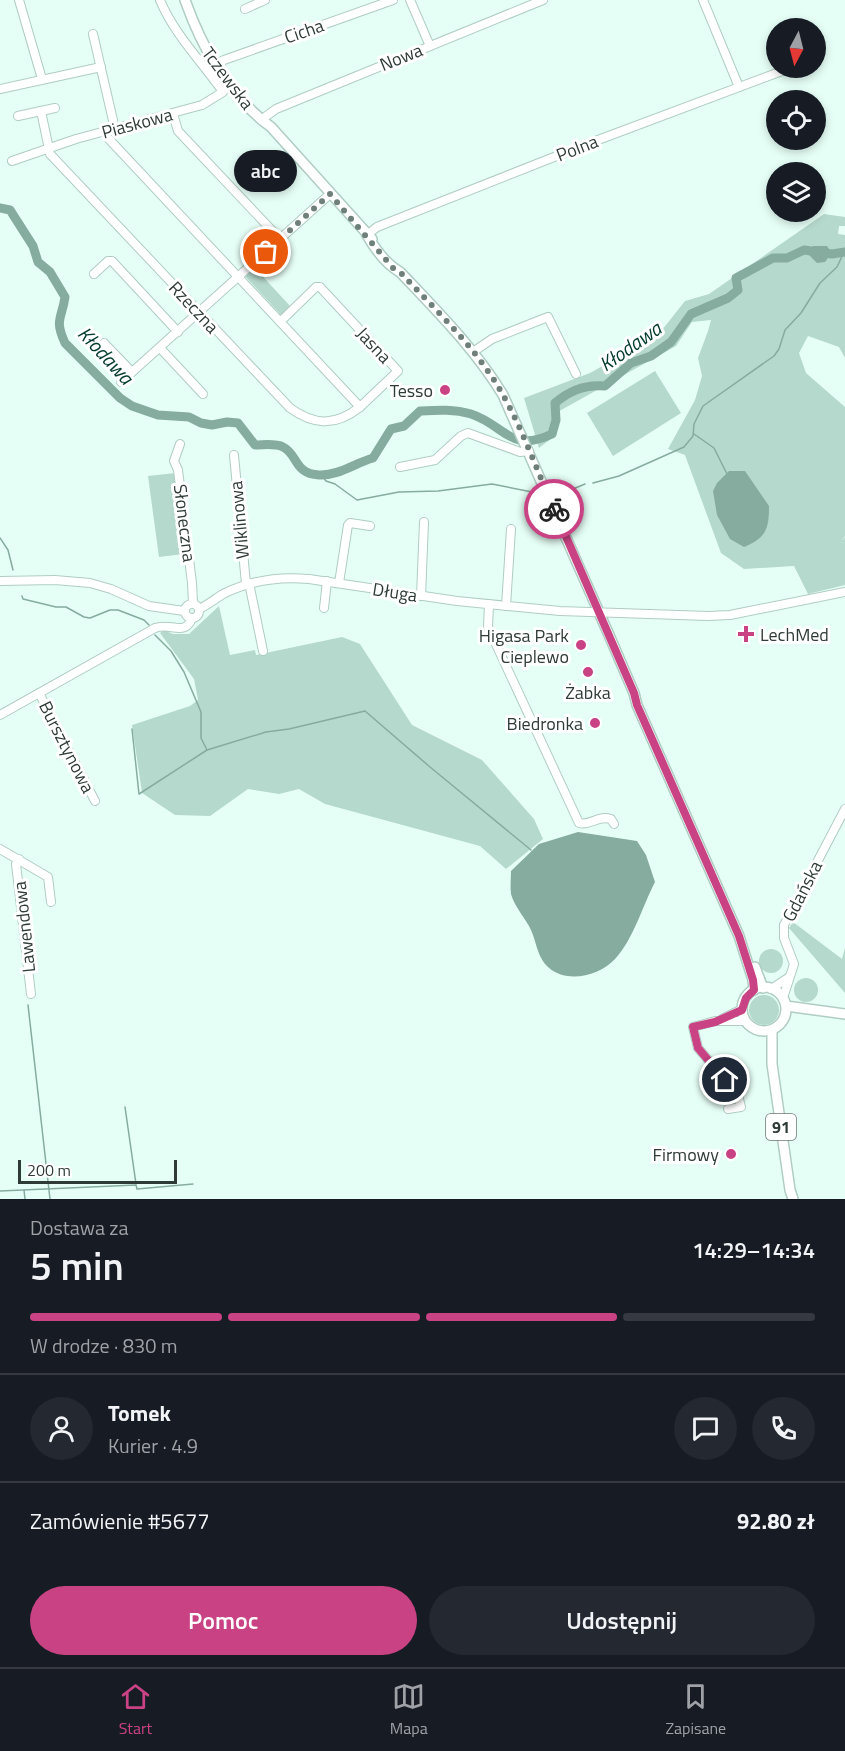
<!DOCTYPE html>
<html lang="pl">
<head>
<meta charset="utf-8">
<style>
	:root { --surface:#171b24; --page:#242831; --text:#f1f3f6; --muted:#9ea1a6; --line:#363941; --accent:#c94384 }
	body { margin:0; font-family:"Titillium Web",sans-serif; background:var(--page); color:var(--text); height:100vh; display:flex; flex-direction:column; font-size:22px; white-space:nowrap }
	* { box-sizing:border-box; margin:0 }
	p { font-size:20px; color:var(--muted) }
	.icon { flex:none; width:33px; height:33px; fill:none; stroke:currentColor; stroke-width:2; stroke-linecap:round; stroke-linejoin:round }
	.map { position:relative; height:1199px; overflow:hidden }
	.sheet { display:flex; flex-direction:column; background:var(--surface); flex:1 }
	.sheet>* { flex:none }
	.needle { width:39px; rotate:187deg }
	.controls { position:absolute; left:766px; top:18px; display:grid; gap:12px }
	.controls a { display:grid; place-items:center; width:60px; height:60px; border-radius:50%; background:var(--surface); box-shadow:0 3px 9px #0003; font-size:30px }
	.scale { position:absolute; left:18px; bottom:15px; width:159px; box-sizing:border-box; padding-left:6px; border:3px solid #2f3b37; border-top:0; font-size:16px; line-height:21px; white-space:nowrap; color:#2f3b37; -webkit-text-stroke:4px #fff; paint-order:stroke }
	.pin { position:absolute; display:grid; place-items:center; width:51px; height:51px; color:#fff; margin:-26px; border:3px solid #fff; border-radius:50%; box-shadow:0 2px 6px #0007 }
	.courier { position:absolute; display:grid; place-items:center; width:60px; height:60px; margin:-30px; border:4px solid #c94384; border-radius:50%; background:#fff; color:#222; box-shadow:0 2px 8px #0007 }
	.bubble { position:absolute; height:42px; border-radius:21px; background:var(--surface); box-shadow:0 3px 9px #0003; font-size:20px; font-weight:600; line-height:42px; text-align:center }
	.headline em { font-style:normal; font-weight:600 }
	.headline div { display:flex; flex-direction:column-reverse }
	.headline { display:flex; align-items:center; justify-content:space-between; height:102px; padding:0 30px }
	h1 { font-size:39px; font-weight:600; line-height:45px }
	.bar { display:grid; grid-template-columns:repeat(4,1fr); gap:9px 6px; align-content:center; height:72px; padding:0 30px }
	.bar i { height:8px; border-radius:4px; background:var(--line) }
	.bar .on { background:var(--accent) }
	.bar p { grid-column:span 4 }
	.line { display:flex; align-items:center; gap:15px; padding:0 30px; border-top:2px solid var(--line) }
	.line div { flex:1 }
	.round { display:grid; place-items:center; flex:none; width:63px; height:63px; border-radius:32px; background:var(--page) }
	.button { display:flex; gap:12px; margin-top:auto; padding:12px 30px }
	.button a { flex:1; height:69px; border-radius:36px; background:var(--accent); color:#fff; font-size:24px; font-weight:600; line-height:69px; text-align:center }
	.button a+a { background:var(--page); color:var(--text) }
	.tabs { display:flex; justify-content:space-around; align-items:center; height:84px; border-top:2px solid var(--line); background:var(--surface); font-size:16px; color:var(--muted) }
	.tabs a { display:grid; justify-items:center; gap:3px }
	.tabs .on { color:var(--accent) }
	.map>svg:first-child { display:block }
</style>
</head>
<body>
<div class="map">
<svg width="845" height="1199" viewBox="0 0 845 1199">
	<rect width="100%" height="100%" fill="#e6fff6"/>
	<g fill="#b6d9cd">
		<path d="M824,214l21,3v9h-6l-1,8 7,1v123l-6,-11 -31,-11 -9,17 7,20 39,34v129l-3,4 3,-3v48l-37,9 -14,-28 -50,3 -23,-16 -36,-98 -17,-6 27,-49 7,-24 -4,-18 10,-27 3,-11 -19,2 -16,24 -122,68 3,20 -18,14 -15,-50 66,-25 68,-38 27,-34 24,-7z"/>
		<path d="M255,268l35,38 -9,9 -36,-39z"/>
		<path d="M655,371l26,42 -68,43 -26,-43z"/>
		<path d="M175,473l9,81 -25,3 -11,-81z"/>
		<path d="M219,606l11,49 25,-5 1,5 86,-18 18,7 52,81 70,35 52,59 9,20 -37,30 -26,-23 -155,-42 -26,-15 -20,5 -31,-5 -38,27 -35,-1 -33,-22 -10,-68 58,-19 8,-6 -4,-21 -34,-46 4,-3 9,4h16z"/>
		<path d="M793,922l49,37 3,-11v45l-56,-65z"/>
		<circle cx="771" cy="961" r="12"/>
		<circle cx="806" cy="990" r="12"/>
		<circle cx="764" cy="1010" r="15"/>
	</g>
	<g fill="#86ac9f">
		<path d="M813,246h14l2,3 -1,9 -3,4 -8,1 -10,-10z"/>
		<path d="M729,471h16l24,35c0,23 -3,32 -25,41l-14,-8 -13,-24 -4,-24 4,-8z"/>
		<path d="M578,832l59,9 9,14 9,27c-13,25 -21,56 -40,77 -17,18 -52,26 -70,5 -8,-10 -9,-23 -14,-34 -5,-11 -17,-24 -20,-36 -1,-7 0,-16 0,-23l28,-27z"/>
	</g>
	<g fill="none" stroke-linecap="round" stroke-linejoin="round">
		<g stroke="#86ac9f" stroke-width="1.5">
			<path d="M694,434l20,14 13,26"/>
			<path d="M321,475l5,6 9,3 22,16 42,-8 39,-1 54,-7 45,9"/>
			<path d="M593,483l26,-7 65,-29 9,-11 1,-12 9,-18 71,-50 5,-7 6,-19 16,-17 19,-30 17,-16 7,-15"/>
			<path d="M554,488l8,-3 11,4 12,-5"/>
			<path d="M0,538l8,12 5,20"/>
			<path d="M22,596l1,3 33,8h10l18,10 6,1 20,-8h8l26,10 5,5"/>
			<path d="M155,635l16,16 13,21 17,40v26l6,12 59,-18 23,-3 76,-18 65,56 101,83"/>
			<path d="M132,729l7,65 68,-44"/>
			<path d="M28,1005l22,194"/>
			<path d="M125,1107l11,77"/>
			<path d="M24,1190l1,9"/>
			<path d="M0,1191l136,-6 1,4 56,-5"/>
		</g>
		<path stroke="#86ac9f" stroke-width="9" d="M0,208l10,2 23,36 5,16 12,10 15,25c-3,22 -11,22 0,46l55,55 12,8 26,9 31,2 12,6 11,2 15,-3 11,1 17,22c9,0 20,-2 28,2 15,7 11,27 36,28 19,1 36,-12 54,-17l18,-29 13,-3 16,-15c18,-1 34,-2 51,3 34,11 39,40 81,20l4,-14 -1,-17c15,-13 31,-19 50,-17l26,-23 20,-7 20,-14 20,-28 37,-16 10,-8 -2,-12 37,-20h14l17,-8 28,4 13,-2"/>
		<g stroke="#afcdc3" stroke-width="10">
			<g id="minor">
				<path d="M19,0l23,79"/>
				<path d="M410,0l20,46"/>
				<path d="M703,0l36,87"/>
				<path d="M245,9l20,-9"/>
				<path d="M93,34l22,95"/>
				<path d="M216,65l8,-5 169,-60"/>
				<path d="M0,89l101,-22"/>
				<path d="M41,111l14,-3"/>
				<path d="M173,114l5,17 102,108"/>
				<path d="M18,116l23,-5 9,43 240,254c25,18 46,18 70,-1"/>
				<path d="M261,120l15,-11 267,-109"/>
				<path d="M105,132l2,5 253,270 38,-36 -78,-84h-4l-36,35"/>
				<path d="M12,161l64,-22 126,-34 21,-13c-21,-30 -49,-58 -63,-92"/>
				<path d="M367,235l10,-8 205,-81 208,-78"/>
				<path d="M94,274l14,-13h4l66,71"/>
				<path d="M104,343l28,29"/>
				<path d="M160,348l43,46"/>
				<path d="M473,352l19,-13 56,-22 28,57"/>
				<path d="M121,382l209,-188"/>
				<path d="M180,444l-6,17 4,9 14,113 1,20"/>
				<path d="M234,455l12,129"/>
				<path d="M400,467l35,-7 26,-24 7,-3 52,19 9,-1"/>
				<path d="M0,581l55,-1 35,3 21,6 38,17 35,5"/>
				<path d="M249,583l14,68"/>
				<path d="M339,583l9,-58 2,-2 20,3"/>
				<path d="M421,596l3,-74"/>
				<circle cx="192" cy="611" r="7"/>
				<path d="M489,604l-1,23 91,196c12,3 18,-8 32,-4l3,5"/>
				<path d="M506,606l5,-77"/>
				<path d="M324,608l3,-27"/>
				<path d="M199,609c9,-4 16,-10 24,-15 28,-14 55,-18 86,-15l148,22 103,10 148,5 22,-1 115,-23"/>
				<path d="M39,693l56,108"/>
				<path d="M0,715l155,-87c15,-6 30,9 37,-10"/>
				<path d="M0,849l48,28 3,25"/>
				<path d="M19,859l-3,5 15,130"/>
				<path d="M771,989l17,-11"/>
				<path d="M783,998l11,-34 -10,-26v-13l61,-116"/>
				<path d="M722,1019l20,-10"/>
				<path d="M728,1109l13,-2 -3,-12 -40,-47 -5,-21 22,-6h30"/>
			</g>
		</g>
		<g stroke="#afcdc3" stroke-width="12">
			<g id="major">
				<path d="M185,0c17,48 44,96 86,127l101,112"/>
				<path d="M367,235c8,14 19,29 33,37 37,39 75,77 103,123l106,240 25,58 3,12 102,231 14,44 1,10"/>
				<path d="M755,967l8,21"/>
				<circle cx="764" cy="1009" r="22"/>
				<path d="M786,1006l59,8"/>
				<path d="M772,1030v34l18,126 3,9"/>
			</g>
		</g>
		<use href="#minor" stroke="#fff" stroke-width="8"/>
		<use href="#major" stroke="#fff" stroke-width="9"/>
	</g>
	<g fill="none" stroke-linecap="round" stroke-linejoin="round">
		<path stroke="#6f807a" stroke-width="6" stroke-dasharray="0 10.8" d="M266,252l64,-58 63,74 7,4c32,34 68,68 94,108 25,39 41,86 60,129"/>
		<path stroke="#c94384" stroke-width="8" d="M554,509l80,184 3,12 102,231 14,44 1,10 -8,8 -4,12 -27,12 -22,5 5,21 27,32"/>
	</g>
	<g fill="#c94384" stroke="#fff" stroke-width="2">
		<circle cx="445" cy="390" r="6"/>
		<path d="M743 625h6v6h6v6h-6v6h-6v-6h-6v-6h6z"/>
		<circle cx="581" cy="645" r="6"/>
		<circle cx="588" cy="672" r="6"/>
		<circle cx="595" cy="723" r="6"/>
		<circle cx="731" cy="1154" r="6"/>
	</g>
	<g text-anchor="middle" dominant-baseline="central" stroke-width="6" stroke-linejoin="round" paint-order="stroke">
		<rect fill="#fff" stroke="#6d7673" stroke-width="1.5" x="766" y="1114" width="30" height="26" rx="4.5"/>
		<g font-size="16" font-weight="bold" fill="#2f3b37">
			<text x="781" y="1127">91</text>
		</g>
		<g font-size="18" fill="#2f3b37" stroke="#fff">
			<text transform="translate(304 31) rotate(-19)">Cicha</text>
			<text transform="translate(401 57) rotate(-22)">Nowa</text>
			<text transform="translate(228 78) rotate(53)">Tczewska</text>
			<text transform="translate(137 123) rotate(-15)">Piaskowa</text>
			<text transform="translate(577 148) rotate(-21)">Polna</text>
			<text transform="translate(194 307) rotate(47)">Rzeczna</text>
			<text transform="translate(374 345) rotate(47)">Jasna</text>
			<text transform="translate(239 520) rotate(-95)">Wiklinowa</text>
			<text transform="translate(185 523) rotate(83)">Słoneczna</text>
			<text transform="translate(395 592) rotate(9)">Długa</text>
			<text transform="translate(67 747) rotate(63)">Bursztynowa</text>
			<text transform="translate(802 891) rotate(-63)">Gdańska</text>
			<text transform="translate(24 927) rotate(-96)">Lawendowa</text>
		</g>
		<g font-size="18" fill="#2f3b37" stroke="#fff" text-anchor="end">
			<text x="433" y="390">Tesso</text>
			<text x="760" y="634" text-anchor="start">LechMed</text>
			<text x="569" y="635">Higasa Park<tspan x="569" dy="21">Cieplewo</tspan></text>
			<text x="588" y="692" text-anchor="middle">Żabka</text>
			<text x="583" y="723">Biedronka</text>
			<text x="719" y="1154">Firmowy</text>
		</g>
		<g font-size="20" font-style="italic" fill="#023b2e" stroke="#fff">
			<text transform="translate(630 346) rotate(-35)">Kłodawa</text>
			<text transform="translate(106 355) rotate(47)">Kłodawa</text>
		</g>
	</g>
</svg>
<div class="controls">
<a><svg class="needle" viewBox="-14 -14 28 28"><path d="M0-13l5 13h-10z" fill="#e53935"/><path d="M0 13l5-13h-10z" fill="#9ea1a6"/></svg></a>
<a><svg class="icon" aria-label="locate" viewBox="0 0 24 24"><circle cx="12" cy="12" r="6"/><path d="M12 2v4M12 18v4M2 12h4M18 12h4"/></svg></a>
<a><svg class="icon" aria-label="layers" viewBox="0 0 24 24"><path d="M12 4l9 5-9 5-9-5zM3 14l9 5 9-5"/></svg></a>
</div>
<div class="scale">200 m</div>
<div class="pin" style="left:266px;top:252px;background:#ea580c"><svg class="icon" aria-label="bag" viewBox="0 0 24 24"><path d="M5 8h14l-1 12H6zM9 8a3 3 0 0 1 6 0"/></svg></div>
<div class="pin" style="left:725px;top:1080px;background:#1f2937"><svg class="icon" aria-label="home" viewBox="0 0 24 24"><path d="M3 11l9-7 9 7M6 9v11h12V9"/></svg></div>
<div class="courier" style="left:554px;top:509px"><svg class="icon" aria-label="bike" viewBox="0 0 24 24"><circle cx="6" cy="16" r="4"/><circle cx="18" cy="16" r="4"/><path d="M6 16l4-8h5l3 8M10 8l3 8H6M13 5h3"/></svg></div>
<div class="bubble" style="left:234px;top:150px;width:63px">abc</div>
</div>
<section class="sheet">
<div class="headline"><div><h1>5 min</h1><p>Dostawa za</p></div><em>14:29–14:34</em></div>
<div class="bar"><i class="on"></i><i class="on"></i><i class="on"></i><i></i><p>W drodze · 830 m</p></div>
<div class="line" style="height:108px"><a class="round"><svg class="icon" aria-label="person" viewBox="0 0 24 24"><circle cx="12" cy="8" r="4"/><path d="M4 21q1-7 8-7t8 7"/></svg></a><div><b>Tomek</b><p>Kurier · 4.9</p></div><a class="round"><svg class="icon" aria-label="chat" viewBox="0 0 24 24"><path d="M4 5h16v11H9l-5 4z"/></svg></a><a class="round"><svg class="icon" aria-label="phone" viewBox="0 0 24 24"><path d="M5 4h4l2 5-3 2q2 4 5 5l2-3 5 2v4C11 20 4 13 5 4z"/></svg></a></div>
<div class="line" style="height:78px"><div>Zamówienie #5677</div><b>92.80 zł</b></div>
<div class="button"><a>Pomoc</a><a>Udostępnij</a></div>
</section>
<nav class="tabs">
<a class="on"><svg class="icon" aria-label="home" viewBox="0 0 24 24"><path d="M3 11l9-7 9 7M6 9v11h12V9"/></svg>Start</a>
<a><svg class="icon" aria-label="map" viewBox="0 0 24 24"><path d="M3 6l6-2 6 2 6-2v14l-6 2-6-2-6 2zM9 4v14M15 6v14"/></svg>Mapa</a>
<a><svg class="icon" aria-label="saved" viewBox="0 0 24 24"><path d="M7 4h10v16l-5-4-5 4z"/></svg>Zapisane</a>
</nav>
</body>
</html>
